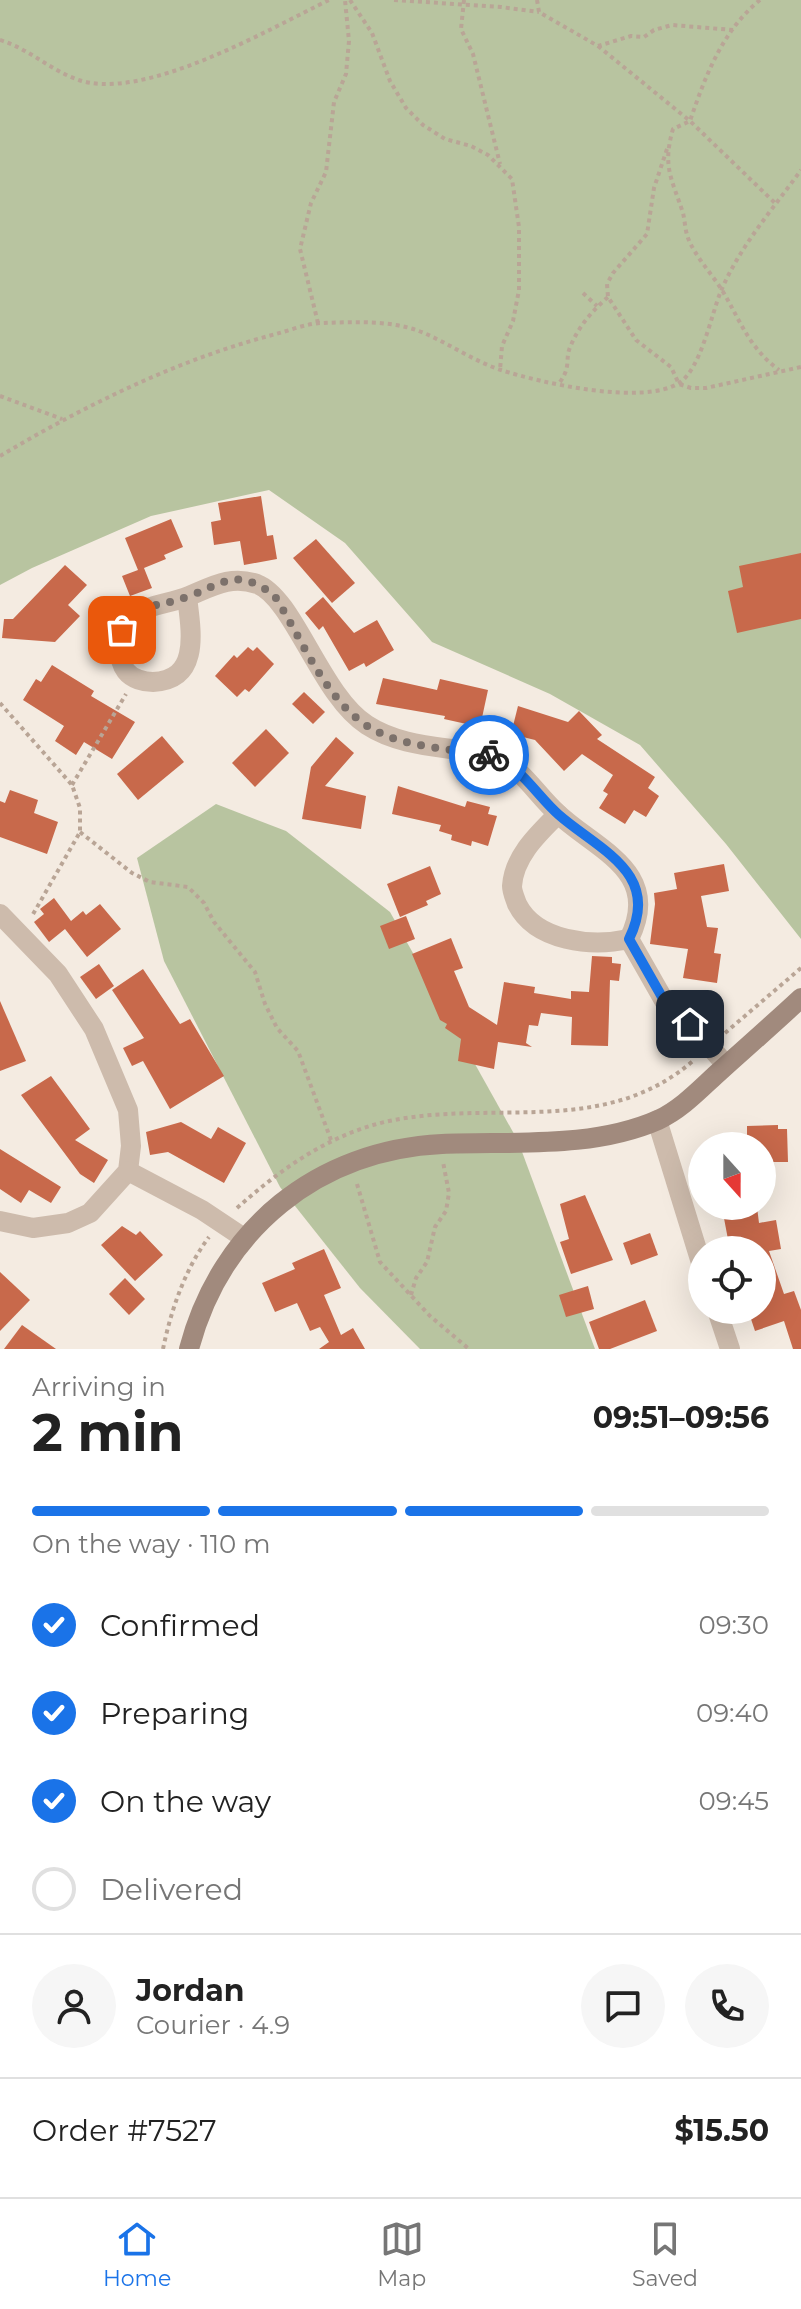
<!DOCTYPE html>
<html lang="en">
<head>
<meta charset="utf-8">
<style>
	:root { --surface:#fff; --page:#f6f6f6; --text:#222; --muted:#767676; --line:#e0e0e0; --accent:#1a73e8 }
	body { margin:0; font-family:Montserrat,sans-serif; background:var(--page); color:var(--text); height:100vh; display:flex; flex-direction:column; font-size:30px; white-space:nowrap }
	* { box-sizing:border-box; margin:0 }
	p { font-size:26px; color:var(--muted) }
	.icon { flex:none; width:44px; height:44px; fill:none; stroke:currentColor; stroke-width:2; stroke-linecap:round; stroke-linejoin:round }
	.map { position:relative; height:1349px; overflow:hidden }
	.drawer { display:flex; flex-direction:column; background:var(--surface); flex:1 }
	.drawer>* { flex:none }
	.needle { width:52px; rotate:159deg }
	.buttons { position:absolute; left:688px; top:1132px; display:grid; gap:16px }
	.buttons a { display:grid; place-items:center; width:88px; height:88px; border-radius:50%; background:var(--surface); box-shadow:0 8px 32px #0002; font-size:40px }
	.pin { position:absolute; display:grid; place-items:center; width:68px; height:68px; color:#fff; margin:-34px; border-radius:16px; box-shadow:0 4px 12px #0006 }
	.courier { position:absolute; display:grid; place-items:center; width:80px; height:80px; margin:-40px; border:6px solid #1a73e8; border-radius:50%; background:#fff; color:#222; box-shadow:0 2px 10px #0007 }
	.summary em { font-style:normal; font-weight:700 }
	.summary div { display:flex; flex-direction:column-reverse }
	.summary { display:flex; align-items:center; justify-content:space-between; height:136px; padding:0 32px }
	h1 { font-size:52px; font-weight:700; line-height:60px }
	.bar { display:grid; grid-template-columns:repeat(4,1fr); gap:12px 8px; align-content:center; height:96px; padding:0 32px }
	.bar i { height:10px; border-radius:6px; background:var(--line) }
	.bar .current { background:var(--accent) }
	.bar p { grid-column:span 4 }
	.line { display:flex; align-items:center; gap:20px; padding:0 32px; border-top:2px solid var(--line) }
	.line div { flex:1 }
	.round { display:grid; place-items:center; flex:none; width:84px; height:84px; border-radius:42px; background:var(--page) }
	ol { padding:0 32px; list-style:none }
	li { display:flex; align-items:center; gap:24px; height:88px }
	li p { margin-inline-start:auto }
	li .icon { padding:8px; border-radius:50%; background:var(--accent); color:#fff; stroke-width:4 }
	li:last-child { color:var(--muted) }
	li i { width:44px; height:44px; border:4px solid var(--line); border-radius:50% }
	.tab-bar { display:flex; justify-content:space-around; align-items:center; height:112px; border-top:2px solid var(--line); background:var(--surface); font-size:22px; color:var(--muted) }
	.tab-bar a { display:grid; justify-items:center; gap:4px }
	.tab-bar .current { color:var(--accent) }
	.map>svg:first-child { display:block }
</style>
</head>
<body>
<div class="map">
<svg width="801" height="1349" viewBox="0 0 801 1349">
	<rect width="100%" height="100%" fill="#f4ebe1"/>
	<g fill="#b8c4a0">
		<path d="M0,0h801v939l-75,-95 -86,-99 -90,-51 -118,-52 -87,-99 -76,-53 -118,26 -119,52 -32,17z"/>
		<path d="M216,804l70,27 104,81 128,229 77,208h-175l-60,-61 -80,-101 -116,-226 -27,-103z"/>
	</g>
	<g fill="#c8694b">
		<path d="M261,496l6,40 6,-1 4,24 -33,6 -4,-24 -26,4 -3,-23 10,-2 -3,-17z"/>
		<path d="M171,519l12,28 -19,8 2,4 -22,9 8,20 -22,8 -8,-20 16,-6 -13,-32z"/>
		<path d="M316,539l39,44 -23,20 -39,-45z"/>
		<path d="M801,553v66l-64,14 -9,-42 15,-4 -4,-21z"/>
		<path d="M65,565l22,20 -19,20 12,11 -25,26 -53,-4 2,-19h9z"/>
		<path d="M323,597l31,36 23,-13 17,30 -28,17 -2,-4 -15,8 -26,-45 -4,4 -14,-17z"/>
		<path d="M248,647l5,4 4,-4 17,17 -25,28 -4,-3 -8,8 -22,-21 19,-21 3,3z"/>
		<path d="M52,665l42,26 -3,5 44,26 -23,37 -28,-17 -8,13 -21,-14 9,-15 -41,-26 13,-21 5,3z"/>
		<path d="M383,678l54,12 3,-11 48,11 -8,37 -36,-8 1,-3 -69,-12z"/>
		<path d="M304,692l21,20 -12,12 -21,-20z"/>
		<path d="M518,706l50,16 11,-11 23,24 -5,4 58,38 -7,11 11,8 -13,21 -12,-7 -9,14 -26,-16 9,-14 -5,-3 10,-16 -31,-21 -18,17 -29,-31 -24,-6z"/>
		<path d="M266,729l23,24 -34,34 -23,-24z"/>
		<path d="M162,736l22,26 -46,38 -21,-26z"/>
		<path d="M336,737l18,16 -29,33 41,10 -5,33 -59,-10 9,-52z"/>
		<path d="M398,786l67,21 2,-6 23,6 -2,7 9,2 -9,30 -16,-5 -1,5 -20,-6 1,-5 -13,-4 2,-6 -49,-11z"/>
		<path d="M10,790l28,10 -4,13 24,9 -11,32 -47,-17v-36l5,2z"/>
		<path d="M724,864l5,27 -28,5 6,31 11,1 -4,25 7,1 -4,29 -34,-5 5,-29 -38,-5 5,-40 -1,-11 23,-4 -3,-16z"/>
		<path d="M430,866l11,28 -15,7 2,4 -28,12 -13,-33z"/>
		<path d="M54,898l17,23 12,-10 3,4 14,-11 21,25 -34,28 -22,-28 -16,13 -15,-20 10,-8 -4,-5z"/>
		<path d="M406,916l9,23 -26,10 -9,-23z"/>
		<path d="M451,938l12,30 -9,3 15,36 28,18 7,-43 31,5 -1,6 37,6v-8l18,1 3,-36 20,1v6l9,1 -2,17 -9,-1 -2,66 -37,-1 1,-28 -31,-4 -3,13 -9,-1 -3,18 6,4 -34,-5 -4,27 -36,-8 3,-22 -16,-11 2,-4 -7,-4 -28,-66z"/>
		<path d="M99,964l15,22 -18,13 -16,-22z"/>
		<path d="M143,969l37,55 10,-5 34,57 -54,33 -27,-48 -11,5 -9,-18 21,-10 -32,-48z"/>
		<path d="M0,1001l26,60 -26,10z"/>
		<path d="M51,1076l39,53 -15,11 33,20 -14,23 -14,-9 -59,-79z"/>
		<path d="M181,1122l30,17 7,-12 28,16 -22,40 -56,-31 -18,3 -4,-23z"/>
		<path d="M778,1125v4h9l1,33h-26v-16h-15v-20z"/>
		<path d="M0,1149l61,38 -10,16 -22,-13 -8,13 -21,-14z"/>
		<path d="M585,1195l28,65 -42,14 -11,-32 9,-3 -9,-35z"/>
		<path d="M757,1207l2,16 17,-3 5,29 -12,2 15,43 10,-3 7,19v39h-8l-9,-28 -29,10 -7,-21h14v-60h-32l-7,-37z"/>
		<path d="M122,1226l14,9 4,-4 23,24 -28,26 -34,-36z"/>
		<path d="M650,1233l8,22 -27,10 -8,-22z"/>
		<path d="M324,1249l17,39 -17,7 17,40 12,-7 12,21h-46l10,-7 -9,-15 -10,4 -13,-28 -22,9 -13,-29 33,-14 -3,-6z"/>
		<path d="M0,1272l30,28 -30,31z"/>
		<path d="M125,1278l20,21 -16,16 -20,-21z"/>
		<path d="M588,1286l6,23 -28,8 -7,-22z"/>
		<path d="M645,1300l12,31 -47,18h-11l-10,-27z"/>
		<path d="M22,1325l34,24h-52z"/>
	</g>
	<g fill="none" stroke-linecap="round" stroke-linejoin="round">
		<g stroke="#b9a596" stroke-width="4" stroke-dasharray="4 4" stroke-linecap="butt">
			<path d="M350,0l22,33 18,48 16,27 17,17 22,14 26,7 17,9 24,24 7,48v63l-6,31 -11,25 -2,24"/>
			<path d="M394,0l107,7 38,5"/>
			<path d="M464,0l-3,29 12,25 27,110"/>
			<path d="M537,0l2,12 59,34 33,-10 13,1 10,-7 18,-5 61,5"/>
			<path d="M760,0c-38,31 -55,77 -70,121l-17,8c-11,38 -1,50 10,84 2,8 2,17 5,25 7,18 23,35 34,52 18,30 27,58 57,80"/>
			<path d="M0,40c29,9 49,29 76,39 65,25 193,-50 253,-79"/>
			<path d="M598,46l92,75 86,83"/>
			<path d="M667,149l-13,39 -7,46 -34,39 -6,11 1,13 28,43 35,27 8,17 12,4h15l95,-21"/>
			<path d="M583,293l14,13"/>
			<path d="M318,323l-18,-74 11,-46 15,-31 8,-70 12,-28 3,-33 -4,-41"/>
			<path d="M560,382c12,-17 4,-22 11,-37 8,-19 22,-35 37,-48"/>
			<path d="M0,396l62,23"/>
			<path d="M0,456c86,-51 179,-97 276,-122 15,-4 32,-11 47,-11 31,-1 66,-3 96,8 28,11 54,30 82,39 40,13 142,36 178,13 22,-14 32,-68 42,-92 19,-45 52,-82 80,-121"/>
			<path d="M0,703l72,82 8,23v24l-48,84"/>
			<path d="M72,785l54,-91"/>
			<path d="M80,832l52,41 18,9 38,5 16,16 10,19 41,50 10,32 12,24 21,23 33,89"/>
			<path d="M725,1033l76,-65"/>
			<path d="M357,1184l23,78 50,54 39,33"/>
			<path d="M237,1208c45,-40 93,-74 152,-87 105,-22 216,17 305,-61"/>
			<path d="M411,1295l5,-17 11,-16 8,-35 11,-16 3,-18 -6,-31"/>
			<path d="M163,1349c8,-39 22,-80 46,-112"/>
		</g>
		<g stroke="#cdbbac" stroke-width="20">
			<path d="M187,597c4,33 14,83 -34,85 -9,0 -21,-3 -27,-11 -6,-8 -7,-19 -6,-29 6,-40 41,-34 69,-46 24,-10 42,-21 68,-12 37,14 64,112 110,141 29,19 65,21 98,26 10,2 21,2 30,5 27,12 41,38 62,57 39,37 106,58 72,126"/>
			<path d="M558,814c-20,20 -44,42 -46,72 0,6 3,12 5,18 19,38 75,43 112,35l37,65 24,20 36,41"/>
			<path d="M0,914l58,60 36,55 34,81 3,36 -3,25 -38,42 -22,10 -35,5 -33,-7"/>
			<path d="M657,1120l45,146"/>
			<path d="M128,1171l74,39 42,28"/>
			<path d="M717,1310l13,39"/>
		</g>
		<path stroke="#a18a7d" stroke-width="20" d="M189,1349c32,-121 129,-199 253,-205 70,-3 150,5 216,-24 24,-11 43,-32 62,-49 27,-24 54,-48 81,-73"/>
	</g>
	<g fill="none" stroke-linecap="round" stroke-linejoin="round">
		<path stroke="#7c716b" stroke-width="8" stroke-dasharray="0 14.4" d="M122,630c23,-30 34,-22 65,-33 38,-14 49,-30 87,-2 29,45 53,111 102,136 33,17 77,18 113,24"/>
		<path stroke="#1a73e8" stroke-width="10" d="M489,755c31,9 47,40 70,60 40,35 103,58 70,124l37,65 24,20"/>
	</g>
</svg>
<div class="buttons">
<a><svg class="needle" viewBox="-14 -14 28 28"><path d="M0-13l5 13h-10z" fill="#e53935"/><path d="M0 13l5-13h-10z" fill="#767676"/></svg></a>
<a><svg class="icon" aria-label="locate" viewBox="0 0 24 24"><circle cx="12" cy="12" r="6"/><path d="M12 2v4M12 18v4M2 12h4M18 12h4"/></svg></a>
</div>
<div class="pin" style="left:122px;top:630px;background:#ea580c"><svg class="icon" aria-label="bag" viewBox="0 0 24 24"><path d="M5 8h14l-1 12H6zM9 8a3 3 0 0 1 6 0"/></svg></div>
<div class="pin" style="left:690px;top:1024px;background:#1f2937"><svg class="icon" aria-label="home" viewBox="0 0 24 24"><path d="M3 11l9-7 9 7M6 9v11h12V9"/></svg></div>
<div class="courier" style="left:489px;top:755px"><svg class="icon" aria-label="bike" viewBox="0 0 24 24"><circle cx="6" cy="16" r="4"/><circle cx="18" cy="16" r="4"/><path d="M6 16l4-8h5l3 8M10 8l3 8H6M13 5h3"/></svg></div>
</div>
<section class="drawer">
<div class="summary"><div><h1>2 min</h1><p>Arriving in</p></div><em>09:51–09:56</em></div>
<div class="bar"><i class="current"></i><i class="current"></i><i class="current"></i><i></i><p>On the way · 110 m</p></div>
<ol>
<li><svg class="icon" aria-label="check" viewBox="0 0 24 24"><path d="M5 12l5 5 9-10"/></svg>Confirmed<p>09:30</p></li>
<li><svg class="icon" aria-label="check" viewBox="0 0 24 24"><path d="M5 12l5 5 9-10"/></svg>Preparing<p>09:40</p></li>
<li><svg class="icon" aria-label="check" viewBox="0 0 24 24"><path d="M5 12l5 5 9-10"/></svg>On the way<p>09:45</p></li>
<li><i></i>Delivered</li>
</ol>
<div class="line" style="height:144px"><a class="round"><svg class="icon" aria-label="person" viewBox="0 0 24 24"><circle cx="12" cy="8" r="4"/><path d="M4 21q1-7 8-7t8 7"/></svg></a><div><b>Jordan</b><p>Courier · 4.9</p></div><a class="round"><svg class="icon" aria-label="chat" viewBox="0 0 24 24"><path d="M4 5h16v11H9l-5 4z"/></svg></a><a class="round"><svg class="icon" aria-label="phone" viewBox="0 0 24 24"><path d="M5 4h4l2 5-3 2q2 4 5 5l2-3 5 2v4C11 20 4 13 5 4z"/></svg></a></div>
<div class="line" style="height:104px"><div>Order #7527</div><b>$15.50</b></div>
</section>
<nav class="tab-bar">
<a class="current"><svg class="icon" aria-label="home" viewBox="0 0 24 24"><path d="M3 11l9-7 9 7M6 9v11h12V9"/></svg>Home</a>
<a><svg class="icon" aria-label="map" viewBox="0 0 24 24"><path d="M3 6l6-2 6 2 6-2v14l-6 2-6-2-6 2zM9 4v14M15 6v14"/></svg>Map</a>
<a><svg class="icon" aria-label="saved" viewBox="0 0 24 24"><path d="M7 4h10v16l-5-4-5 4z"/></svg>Saved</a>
</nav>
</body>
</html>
